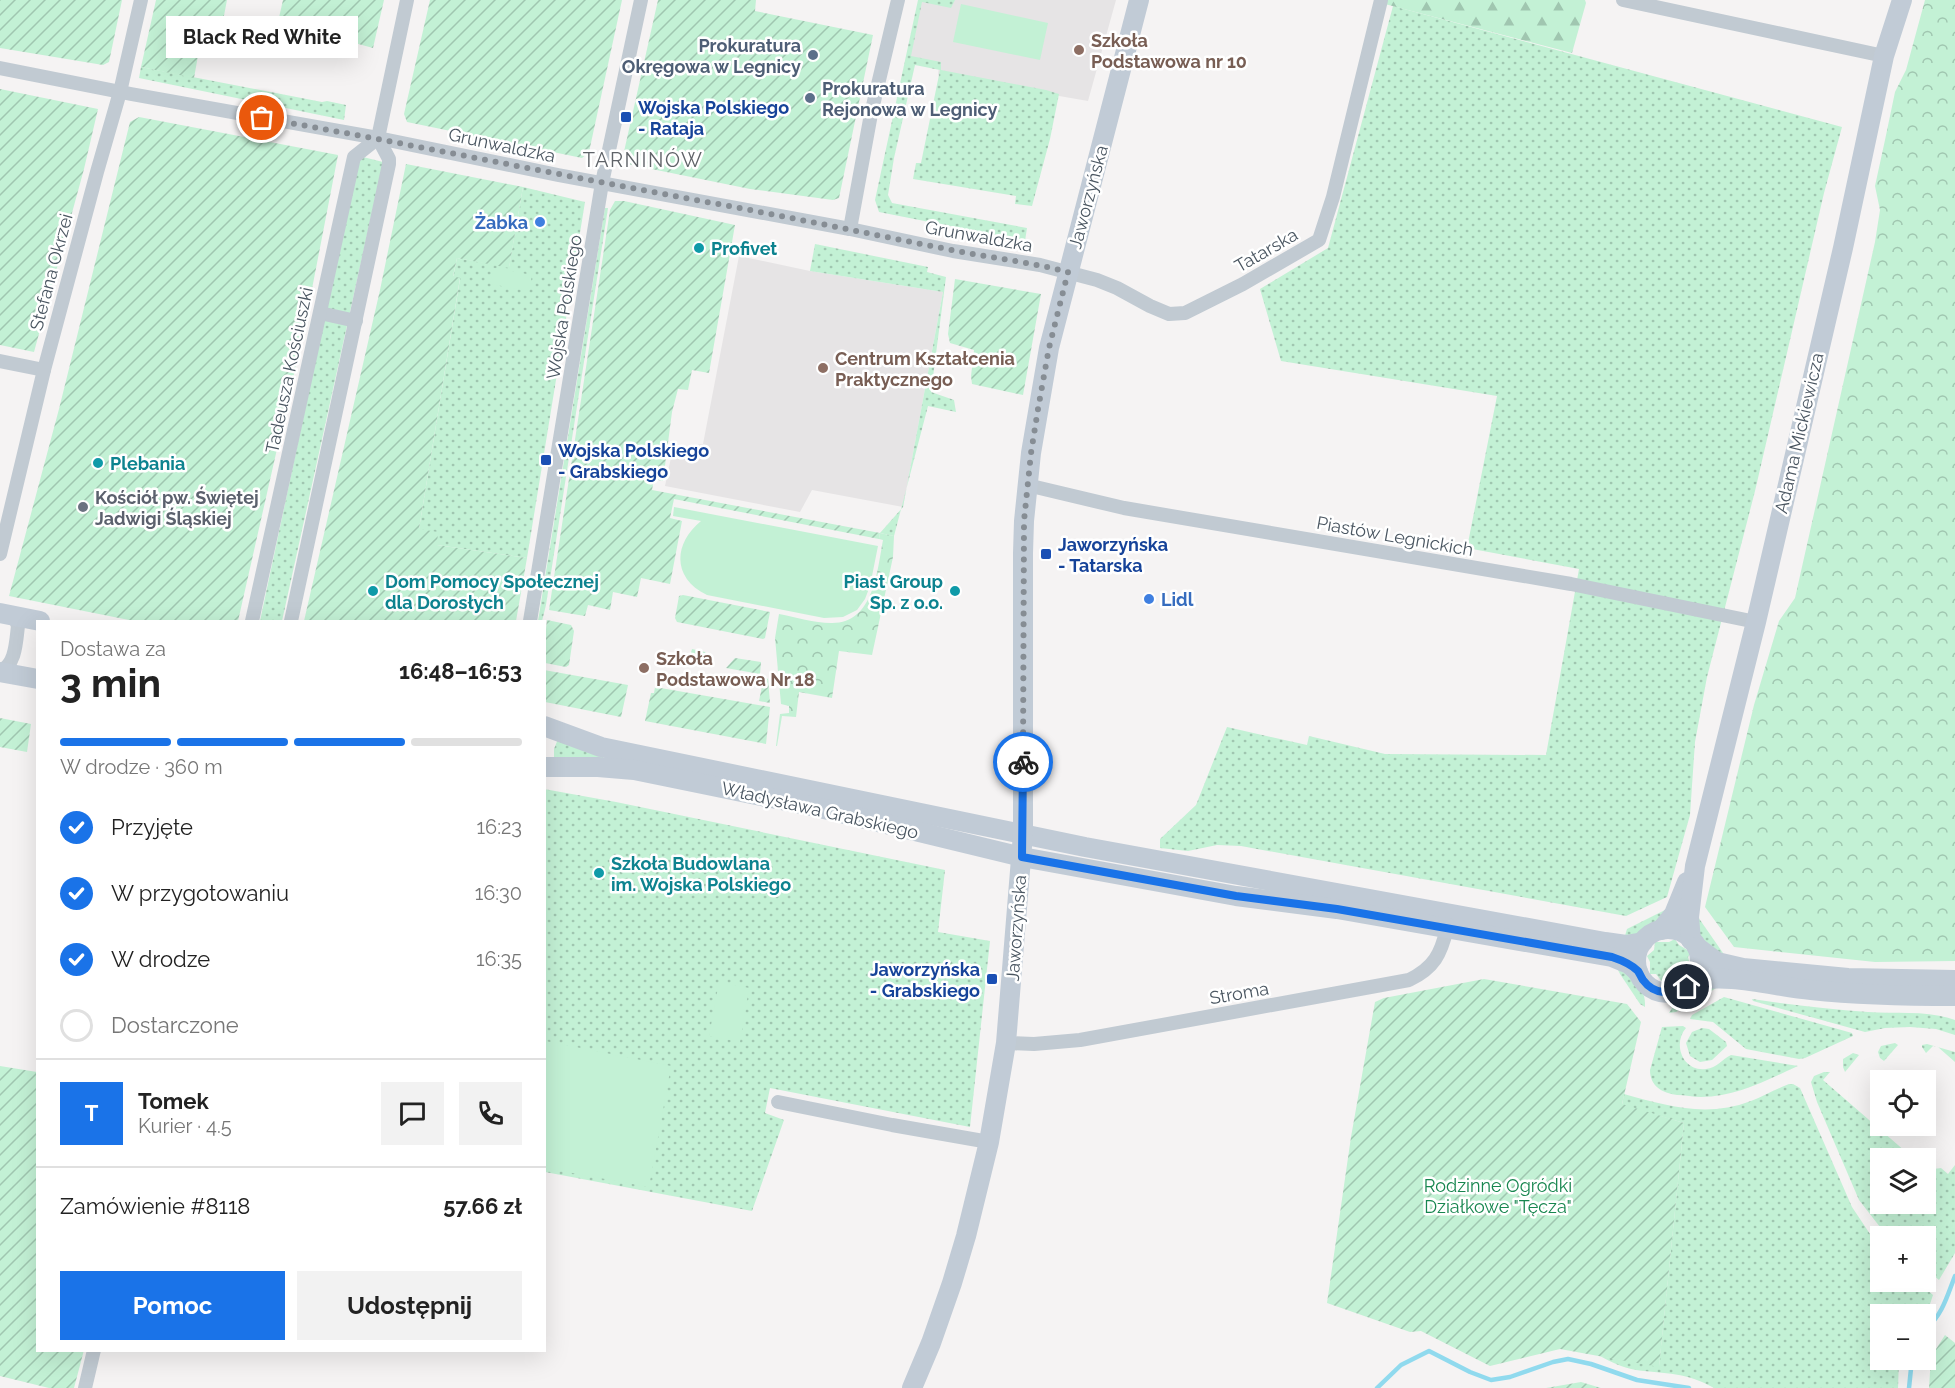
<!DOCTYPE html>
<html lang="pl">
<head>
<meta charset="utf-8">
<style>
	:root { --surface:#fff; --page:#f2f2f2; --text:#222; --muted:#767676; --line:#e0e0e0; --accent:#1a73e8 }
	body { margin:0; font-family:Raleway,sans-serif; background:var(--page); color:var(--text); height:100vh; display:flex; flex-direction:column; font-size:22px; white-space:nowrap }
	* { box-sizing:border-box; margin:0 }
	p { font-size:20px; color:var(--muted) }
	.icon { flex:none; width:33px; height:33px; fill:none; stroke:currentColor; stroke-width:2; stroke-linecap:round; stroke-linejoin:round }
	.map { position:relative; flex:1; overflow:hidden }
	.details { position:absolute; left:36px; top:620px; width:510px; height:732px; display:flex; flex-direction:column; background:var(--surface); border-radius:0px; box-shadow:0 6px 24px #0002 }
	.details>* { flex:none }
	.buttons { position:absolute; left:1870px; top:1070px; display:grid; gap:12px }
	.buttons a { display:grid; place-items:center; width:66px; height:66px; border-radius:0px; background:var(--surface); box-shadow:0 6px 24px #0002; font-size:30px }
	.pin { position:absolute; display:grid; place-items:center; width:51px; height:51px; color:#fff; margin:-26px; border:3px solid #fff; border-radius:50%; box-shadow:0 2px 6px #0007 }
	.courier { position:absolute; display:grid; place-items:center; width:60px; height:60px; margin:-30px; border:4px solid #1a73e8; border-radius:50%; background:#fff; color:#222; box-shadow:0 2px 8px #0007 }
	.bubble { position:absolute; height:42px; border-radius:0px; background:var(--surface); box-shadow:0 6px 24px #0002; font-size:20px; font-weight:700; line-height:42px; text-align:center }
	.headline em { font-style:normal; font-weight:700 }
	.headline div { display:flex; flex-direction:column-reverse }
	.headline { display:flex; align-items:center; justify-content:space-between; height:102px; padding:0 24px }
	h1 { font-size:39px; font-weight:700; line-height:45px }
	.bar { display:grid; grid-template-columns:repeat(4,1fr); gap:9px 6px; align-content:center; height:72px; padding:0 24px }
	.bar i { height:8px; border-radius:4px; background:var(--line) }
	.bar .selected { background:var(--accent) }
	.bar p { grid-column:span 4 }
	.line { display:flex; align-items:center; gap:15px; padding:0 24px; border-top:2px solid var(--line) }
	.line div { flex:1 }
	.round { display:grid; place-items:center; flex:none; width:63px; height:63px; border-radius:0px; background:var(--page) }
	ol { padding:0 24px; list-style:none }
	li { display:flex; align-items:center; gap:18px; height:66px }
	li p { margin-inline-start:auto }
	li .icon { padding:6px; border-radius:50%; background:var(--accent); color:#fff; stroke-width:4 }
	li:last-child { color:var(--muted) }
	li i { width:33px; height:33px; border:3px solid var(--line); border-radius:50% }
	.action { display:flex; gap:12px; margin-top:auto; padding:12px 24px }
	.action a { flex:1; height:69px; border-radius:0px; background:var(--accent); color:#fff; font-size:24px; font-weight:700; line-height:69px; text-align:center }
	.action a+a { background:var(--page); color:var(--text) }
	.map>svg:first-child { display:block }
</style>
</head>
<body>
<div class="map">
<svg width="1955" height="1388" viewBox="0 0 1955 1388">
	<defs>
		<pattern id="grass-dots" width="8" height="8" patternUnits="userSpaceOnUse" patternTransform="scale(1.5)"><rect width="8" height="8" fill="#c3f1d5"/><path d="M2 2h.1M6 6h.1" fill="none" stroke="#a0c6b0" stroke-width="1.8" stroke-linecap="round"/></pattern>
		<pattern id="forest-firs" width="22" height="20" patternUnits="userSpaceOnUse" patternTransform="scale(1.5)"><rect width="22" height="20" fill="#c3f1d5"/><path d="M5 1l3.5 6h-7zM16 11l3.5 6h-7z" fill="#a0c6b0"/></pattern>
		<pattern id="park-crowns" width="20" height="18" patternUnits="userSpaceOnUse" patternTransform="scale(1.5)"><rect width="20" height="18" fill="#c3f1d5"/><path d="M2 6a3 3 0 1 1 6 0M12 15a3 3 0 1 1 6 0" fill="none" stroke="#a0c6b0"/></pattern>
		<pattern id="garden-furrows" width="10" height="10" patternUnits="userSpaceOnUse" patternTransform="scale(1.5)"><rect width="10" height="10" fill="#c3f1d5"/><path d="M-1 1l2-2M0 10L10 0M9 11l2-2" fill="none" stroke="#a0c6b0"/></pattern>
	</defs>
	<rect width="100%" height="100%" fill="#f5f3f3"/>
	<g fill="#e6e4e5">
		<path d="M922,0h194l-28,101 -150,-26 1,-10 -31,-8z"/>
		<path d="M739,256l71,15 133,21 -40,215 -91,-17 -12,22 -135,-26 8,-38 30,-4z"/>
	</g>
	<g fill="url(#grass-dots)">
		<path d="M918,0h37l-4,8 -29,-6 -11,54 30,6v8l105,20 13,4 -9,45 -18,67 -17,-2 1,-8 -103,-17 3,-16h5l19,-93 -25,-5 -21,93 -6,37 4,8 135,25 -2,13 -146,-29 -4,-12z"/>
		<path d="M1393,6l449,121 -18,66 -69,298 -48,186 -12,65 -5,73 -23,82 -41,19 -385,-70 -24,-1 -29,6 -28,-3v-9l36,-34 31,-78 80,18 2,-9 76,18 161,1 33,-186 -112,-21 30,-152 -216,-35 -21,-72 68,-41z"/>
		<path d="M141,67l181,35 5,-1 19,4 -2,15 -205,-42z"/>
		<path d="M359,156l24,6 -101,459h-22z"/>
		<path d="M523,187l62,15 -58,356 -90,-13 -18,-16 41,-250 -7,-2 4,-19 52,9z"/>
		<path d="M605,208h3l-62,397 -4,16h-4z"/>
		<path d="M815,244l113,23 -1,5 19,5 -15,115 23,8 2,12 -28,-6 -34,130 -14,-3 23,-26 40,-215 -133,-21z"/>
		<path d="M558,739l45,17v6l-49,-1v-12z"/>
		<path d="M544,789l72,13 329,68 -7,62 52,9 -20,186 -200,-39 -5,25 19,7 -32,91 -207,-39z"/>
		<path d="M1667,909c-12,18 -22,24 -43,30l3,-10z"/>
		<path d="M1698,917l25,36 1,3 -24,-19z"/>
		<path d="M1675,939l4,6 12,7 -3,5 3,11 -6,4 -5,9 -6,-1 -11,3 -7,-9h-6v-12l-3,-6 7,-6 1,-8h14z"/>
		<path d="M1617,968c16,10 29,19 28,39l-5,-3 -20,-30z"/>
		<path d="M1718,987l-42,25 -7,1 7,-11 15,-6 9,-8z"/>
		<path d="M1724,997l128,36 1,3 -48,22 -6,1 -53,-10 -33,-27 -23,-3 2,-4z"/>
		<path d="M1752,999c39,6 77,10 116,13 29,2 60,-2 87,8v15l-19,-6 -26,-2 -25,1 -20,4 -112,-31z"/>
		<path d="M1683,1026l3,2c-14,16 -3,44 20,41 11,-1 16,-10 25,-14l67,11c-31,14 -62,31 -97,31 -8,0 -16,-2 -24,-2 -15,-2 -27,-9 -27,-25l12,-43z"/>
		<path d="M1702,1028l7,1 17,13 1,4 -15,14 -12,2 -10,-6 -4,-13 6,-11z"/>
		<path d="M1895,1043l3,2 -14,16 -4,-3 -2,-6 3,-6z"/>
		<path d="M1927,1044l28,8v10l-17,-15 -5,-1 -7,7 -4,-6v-2z"/>
		<path d="M1853,1053l6,2 -14,17 -2,-5v-8z"/>
		<path d="M1824,1072h6l-7,8 90,78h-32v45h45v-33l15,-2 7,6 7,-9v88l-16,27 -13,-11v-33h-39l-28,-36 -42,-98 -6,-20 3,-6z"/>
		<path d="M1789,1084h4l7,4 52,119 20,30 9,9v35h36l16,14 -7,21v-2h-45v45h18l-1,29h-184c-28,-16 -48,-14 -78,-18 -13,-2 -25,-8 -36,-14l59,10 25,-243 -62,-18 2,-11c44,12 82,24 127,7 13,-5 25,-12 38,-17z"/>
	</g>
	<path fill="url(#forest-firs)" d="M1381,0h204l1,3 -14,50 -191,-50z"/>
	<g fill="url(#park-crowns)">
		<path d="M1925,0h30v961l-80,1 -141,-15 -29,-40 49,-202 25,-84 16,-23 80,-356 5,-32 -5,-24 10,-46 10,-48 11,-22z"/>
		<path d="M880,533l14,3 -1,21 -21,98 -33,-4 -7,47 -33,-6 -3,25 -14,-1 -5,30h-1l4,-32 9,-1v-7l-8,-2 -6,-66 4,-24c17,3 35,9 52,9 43,1 46,-52 52,-83l-4,-1z"/>
	</g>
	<g fill="url(#garden-furrows)">
		<path d="M0,0h122l-13,62 -6,3 -103,-17z"/>
		<path d="M156,0h71l-6,31 -18,-3 -9,50 -53,-11z"/>
		<path d="M283,0h101l-11,48 -95,-26z"/>
		<path d="M430,0h192l-33,152 -7,6 -175,-36 -3,-8z"/>
		<path d="M658,0h98l-1,11 118,24 -34,163 -6,2 -83,-11 -123,-25 -4,-8z"/>
		<path d="M0,89l98,20 -14,60 -50,183 -34,-7z"/>
		<path d="M139,117l199,38 -34,175 -66,291h-104l-125,-25 50,-187 71,-287z"/>
		<path d="M406,164l117,23 -14,81 -52,-10 -4,18 7,2 -41,251 19,3 -1,13 90,13 -11,63h-212l76,-331z"/>
		<path d="M615,201h9l111,24 -26,148 -17,-3 -4,20 -10,-1 -6,23 -9,69 -9,-2 -2,11 228,43 -1,6 -205,-40 -4,19 12,3 -12,63 -29,-6 -4,19 -24,-5 -3,18 -22,-5 -3,11 -36,-6 61,-400z"/>
		<path d="M955,279l86,15 -18,101 -51,-11 -1,-8 3,-26 -24,-7 -2,-9z"/>
		<path d="M683,595l87,17 -5,26 -2,1 -86,-17 -2,-4 4,-22z"/>
		<path d="M547,620l24,5 3,6 -5,34 -3,2 -21,-4v-25z"/>
		<path d="M692,649l13,3 7,13 -23,-5z"/>
		<path d="M735,658l26,4 -1,12 -34,-6z"/>
		<path d="M544,670l84,15 -7,32 -76,-15z"/>
		<path d="M764,677l4,2 2,24 -11,-2z"/>
		<path d="M655,687l115,20 -4,37 -121,-23 6,-28h3z"/>
		<path d="M0,718l31,6 -4,28 -27,-5z"/>
		<path d="M1484,979l143,25 14,18 -19,82 62,19 -25,244 -99,-18 -70,17 -69,-35 -11,1 -83,-29 24,-166 24,-135 9,-4z"/>
		<path d="M0,1066l37,6 1,278h46l-10,38h-25l-49,-12z"/>
		<path d="M1945,1335l10,8v45h-26l2,-31z"/>
		<path d="M1581,1382l20,6h-55z"/>
	</g>
	<g fill="#c3f1d5">
		<path d="M961,4l87,19 -8,37 -87,-18z"/>
		<path d="M494,268l38,7 -3,16 -39,-7z"/>
		<path d="M674,507l204,39 -8,40 -5,13 -8,11 -14,7 -19,1 -117,-23c-35,-17 -34,-51 -6,-74l-28,-5z"/>
		<path d="M719,982l30,6 -9,54 -31,-6z"/>
		<path d="M545,1041l126,25 -22,121 -104,-19z"/>
	</g>
	<g fill="none" stroke-linecap="round" stroke-linejoin="round">
		<g stroke="#90daee" stroke-width="4.5">
			<path d="M1926,1329c17,-15 21,-33 29,-53"/>
			<path d="M1377,1388l24,-23 28,-14 41,21 21,8 19,-3 43,-15 15,-3 23,5 46,16 52,8"/>
			<path d="M1909,1388l3,-29"/>
		</g>
		<g stroke="#c1cad2" stroke-width="14">
			<path d="M1623,0l261,56"/>
			<path d="M0,68l131,26 247,44 180,37 292,54 103,22 87,14 57,15 20,8 33,18 19,8 16,-1 58,-29 76,-44 14,-43 48,-197"/>
			<path d="M850,229l21,-115 27,-114"/>
			<path d="M320,313l36,8"/>
			<path d="M0,361l44,9"/>
			<path d="M1027,485l97,23 447,76 185,38"/>
			<path d="M0,554l44,-184 53,-198 23,-80 21,-92"/>
			<path d="M252,621l102,-464 24,-19"/>
			<path d="M291,621l98,-457v-5l-11,-21 29,-138"/>
			<path d="M530,621l72,-438 39,-183"/>
			<path d="M0,671c16,-6 16,-30 18,-45l-2,-5 -5,-6"/>
			<path d="M1006,1043l28,1 46,-4 329,-60c25,-12 32,-26 38,-52"/>
			<path d="M778,1102l114,23 97,17"/>
			<path d="M85,1388l9,-38"/>
		</g>
		<g stroke="#c1cbd6" stroke-width="20">
			<path d="M0,613l40,8"/>
			<path d="M0,672l38,7"/>
			<path d="M544,726l57,21 484,100 520,95 21,3 17,-3"/>
			<path d="M544,767h54l36,3 182,37 206,50 214,39 101,13 275,48 17,7 9,8"/>
			<circle cx="1668" cy="961" r="32"/>
			<path d="M1661,930l13,-16 13,-32"/>
			<path d="M1691,940l-2,-23 6,-51 61,-244 87,-374 41,-192 18,-56"/>
			<path d="M1697,947l20,15 26,6 105,10 107,2"/>
			<path d="M1692,982c33,-10 84,5 119,8 48,5 96,6 144,6"/>
			<path d="M912,1388l19,-45 21,-60 14,-47 23,-94 17,-99 17,-209v-281l1,-32 7,-68 18,-105 90,-348"/>
		</g>
	</g>
	<g fill="none" stroke-linecap="round" stroke-linejoin="round">
		<path stroke="#868d94" stroke-width="6" stroke-dasharray="0 10.8" d="M262,118c149,26 296,57 445,84 82,15 163,32 245,48 39,8 78,12 116,22l-19,76 -11,61 -7,44 -7,68 -1,241"/>
		<path stroke="#1a73e8" stroke-width="8" d="M1023,762l-1,95 214,39 101,13 275,48c9,3 19,7 26,14 2,3 3,6 5,9 11,15 29,15 44,7"/>
	</g>
	<g fill="#8d6e63" stroke="#fff" stroke-width="2">
		<circle cx="1079" cy="50" r="6"/>
		<circle cx="823" cy="368" r="6"/>
		<circle cx="644" cy="668" r="6"/>
	</g>
	<g fill="#5c6f8a" stroke="#fff" stroke-width="2">
		<circle cx="813" cy="55" r="6"/>
		<circle cx="810" cy="98" r="6"/>
	</g>
	<g fill="#1a4fb4" stroke="#fff" stroke-width="2">
		<rect x="620" y="111" width="12" height="12" rx="3"/>
		<rect x="540" y="454" width="12" height="12" rx="3"/>
		<rect x="1040" y="548" width="12" height="12" rx="3"/>
		<rect x="986" y="973" width="12" height="12" rx="3"/>
	</g>
	<g fill="#3f7fe0" stroke="#fff" stroke-width="2">
		<circle cx="540" cy="222" r="6"/>
		<circle cx="1149" cy="599" r="6"/>
	</g>
	<g fill="#0f9aa8" stroke="#fff" stroke-width="2">
		<circle cx="699" cy="248" r="6"/>
		<circle cx="98" cy="463" r="6"/>
		<circle cx="373" cy="591" r="6"/>
		<circle cx="955" cy="591" r="6"/>
		<circle cx="599" cy="873" r="6"/>
	</g>
	<circle fill="#6b7280" stroke="#fff" stroke-width="2" cx="83" cy="507" r="6"/>
	<g text-anchor="middle" dominant-baseline="central" stroke-width="5" stroke-linejoin="round" paint-order="stroke">
		<g font-size="18" font-weight="bold" fill="#785e54" stroke="#fff" text-anchor="start">
			<text x="1091" y="40">Szkoła<tspan x="1091" dy="21">Podstawowa nr 10</tspan></text>
			<text x="835" y="358">Centrum Kształcenia<tspan x="835" dy="21">Praktycznego</tspan></text>
			<text x="656" y="658">Szkoła<tspan x="656" dy="21">Podstawowa Nr 18</tspan></text>
		</g>
		<g font-size="18" font-weight="bold" fill="#4e5e75" stroke="#fff" text-anchor="end">
			<text x="801" y="45">Prokuratura<tspan x="801" dy="21">Okręgowa w Legnicy</tspan></text>
			<text x="822" y="88" text-anchor="start">Prokuratura<tspan x="822" dy="21">Rejonowa w Legnicy</tspan></text>
		</g>
		<g font-size="18" font-weight="bold" fill="#164399" stroke="#fff" text-anchor="start">
			<text x="638" y="107">Wojska Polskiego<tspan x="638" dy="21">- Rataja</tspan></text>
			<text x="558" y="450">Wojska Polskiego<tspan x="558" dy="21">- Grabskiego</tspan></text>
			<text x="1058" y="544">Jaworzyńska<tspan x="1058" dy="21">- Tatarska</tspan></text>
			<text x="980" y="969" text-anchor="end">Jaworzyńska<tspan x="980" dy="21">- Grabskiego</tspan></text>
		</g>
		<g font-size="18" fill="#4a5661" stroke="#fff">
			<text transform="translate(502 145) rotate(12)">Grunwaldzka</text>
			<text transform="translate(1088 197) rotate(-75)">Jaworzyńska</text>
			<text transform="translate(979 236) rotate(10)">Grunwaldzka</text>
			<text transform="translate(1266 250) rotate(-30)">Tatarska</text>
			<text transform="translate(51 272) rotate(-75)">Stefana Okrzei</text>
			<text transform="translate(564 307) rotate(-81)">Wojska Polskiego</text>
			<text transform="translate(289 370) rotate(-78)">Tadeusza Kościuszki</text>
			<text transform="translate(1799 433) rotate(-77)">Adama Mickiewicza</text>
			<text transform="translate(1395 536) rotate(10)">Piastów Legnickich</text>
			<text transform="translate(820 810) rotate(13)">Władysława Grabskiego</text>
			<text transform="translate(1016 928) rotate(-86)">Jaworzyńska</text>
			<text transform="translate(1239 993) rotate(-10)">Stroma</text>
		</g>
		<g font-size="18" font-weight="bold" fill="#366cbe" stroke="#fff" text-anchor="end">
			<text x="528" y="222">Żabka</text>
			<text x="1161" y="599" text-anchor="start">Lidl</text>
		</g>
		<g font-size="18" font-weight="bold" fill="#0d838f" stroke="#fff" text-anchor="start">
			<text x="711" y="248">Profivet</text>
			<text x="110" y="463">Plebania</text>
			<text x="385" y="581">Dom Pomocy Społecznej<tspan x="385" dy="21">dla Dorosłych</tspan></text>
			<text x="943" y="581" text-anchor="end">Piast Group<tspan x="943" dy="21">Sp. z o.o.</tspan></text>
			<text x="611" y="863">Szkoła Budowlana<tspan x="611" dy="21">im. Wojska Polskiego</tspan></text>
		</g>
		<g font-size="18" font-weight="bold" fill="#5b616d" stroke="#fff" text-anchor="start">
			<text x="95" y="497">Kościół pw. Świętej<tspan x="95" dy="21">Jadwigi Śląskiej</tspan></text>
		</g>
		<g font-size="18" fill="#17864f" stroke="#fff">
			<text x="1498" y="1185">Rodzinne Ogródki<tspan x="1498" dy="21">Działkowe "Tęcza"</tspan></text>
		</g>
		<g font-size="20" letter-spacing="1.5" fill="#5f6368" stroke="#fff">
			<text x="643" y="160">TARNINÓW</text>
		</g>
	</g>
</svg>
<div class="buttons">
<a><svg class="icon" aria-label="locate" viewBox="0 0 24 24"><circle cx="12" cy="12" r="6"/><path d="M12 2v4M12 18v4M2 12h4M18 12h4"/></svg></a>
<a><svg class="icon" aria-label="layers" viewBox="0 0 24 24"><path d="M12 4l9 5-9 5-9-5zM3 14l9 5 9-5"/></svg></a>
<a>+</a>
<a>−</a>
</div>
<div class="pin" style="left:262px;top:118px;background:#ea580c"><svg class="icon" aria-label="bag" viewBox="0 0 24 24"><path d="M5 8h14l-1 12H6zM9 8a3 3 0 0 1 6 0"/></svg></div>
<div class="pin" style="left:1687px;top:987px;background:#1f2937"><svg class="icon" aria-label="home" viewBox="0 0 24 24"><path d="M3 11l9-7 9 7M6 9v11h12V9"/></svg></div>
<div class="courier" style="left:1023px;top:762px"><svg class="icon" aria-label="bike" viewBox="0 0 24 24"><circle cx="6" cy="16" r="4"/><circle cx="18" cy="16" r="4"/><path d="M6 16l4-8h5l3 8M10 8l3 8H6M13 5h3"/></svg></div>
<div class="bubble" style="left:166px;top:16px;width:192px">Black Red White</div>
<section class="details">
<div class="headline"><div><h1>3 min</h1><p>Dostawa za</p></div><em>16:48–16:53</em></div>
<div class="bar"><i class="selected"></i><i class="selected"></i><i class="selected"></i><i></i><p>W drodze · 360 m</p></div>
<ol>
<li><svg class="icon" aria-label="check" viewBox="0 0 24 24"><path d="M5 12l5 5 9-10"/></svg>Przyjęte<p>16:23</p></li>
<li><svg class="icon" aria-label="check" viewBox="0 0 24 24"><path d="M5 12l5 5 9-10"/></svg>W przygotowaniu<p>16:30</p></li>
<li><svg class="icon" aria-label="check" viewBox="0 0 24 24"><path d="M5 12l5 5 9-10"/></svg>W drodze<p>16:35</p></li>
<li><i></i>Dostarczone</li>
</ol>
<div class="line" style="height:108px"><b class="round" style="background:var(--accent);color:#fff">T</b><div><b>Tomek</b><p>Kurier · 4.5</p></div><a class="round"><svg class="icon" aria-label="chat" viewBox="0 0 24 24"><path d="M4 5h16v11H9l-5 4z"/></svg></a><a class="round"><svg class="icon" aria-label="phone" viewBox="0 0 24 24"><path d="M5 4h4l2 5-3 2q2 4 5 5l2-3 5 2v4C11 20 4 13 5 4z"/></svg></a></div>
<div class="line" style="height:78px"><div>Zamówienie #8118</div><b>57.66 zł</b></div>
<div class="action"><a>Pomoc</a><a>Udostępnij</a></div>
</section>
</div>
</body>
</html>
